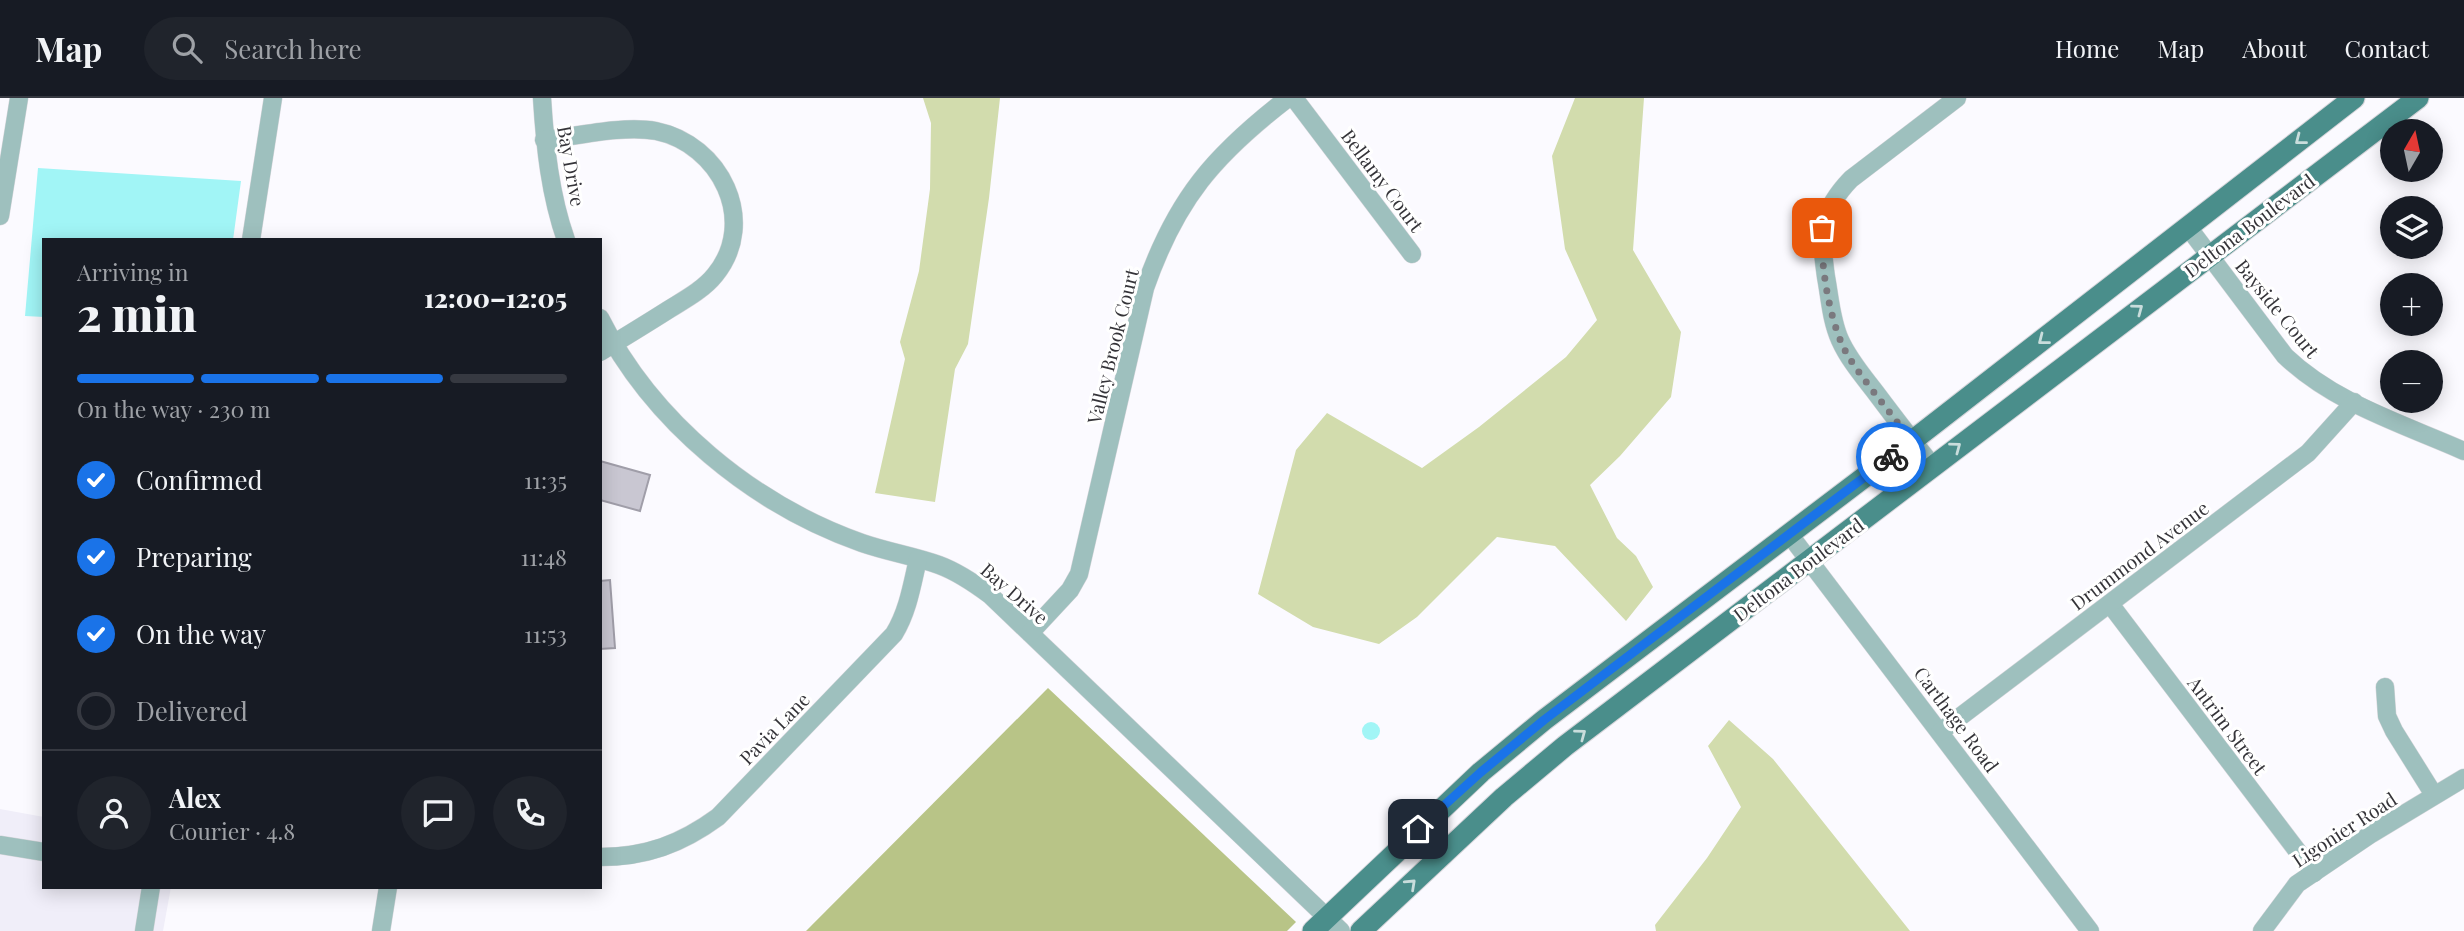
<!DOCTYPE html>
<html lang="en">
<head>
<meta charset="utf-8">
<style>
	:root { --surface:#171b24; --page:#20242c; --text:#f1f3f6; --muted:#9ea1a6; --line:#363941; --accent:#1a73e8 }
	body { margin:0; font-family:"Playfair Display",serif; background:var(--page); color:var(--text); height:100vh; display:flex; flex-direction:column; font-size:26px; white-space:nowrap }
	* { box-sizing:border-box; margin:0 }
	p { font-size:23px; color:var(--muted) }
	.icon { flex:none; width:38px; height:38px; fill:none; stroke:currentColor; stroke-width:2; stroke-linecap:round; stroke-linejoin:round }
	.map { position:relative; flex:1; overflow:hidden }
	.drawer { position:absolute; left:42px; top:140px; width:560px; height:651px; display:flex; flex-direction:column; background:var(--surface); border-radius:0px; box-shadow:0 4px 18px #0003 }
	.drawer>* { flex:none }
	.needle { width:46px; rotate:9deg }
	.buttons { position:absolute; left:2380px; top:21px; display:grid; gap:14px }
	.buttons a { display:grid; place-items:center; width:63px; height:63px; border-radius:50%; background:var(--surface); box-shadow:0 4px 18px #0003; font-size:35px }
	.pin { position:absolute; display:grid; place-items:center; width:60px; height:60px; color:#fff; margin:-30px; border-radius:14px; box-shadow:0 4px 10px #0006 }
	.courier { position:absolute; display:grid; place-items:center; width:70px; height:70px; margin:-35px; border:5px solid #1a73e8; border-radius:50%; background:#fff; color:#222; box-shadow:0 2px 9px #0007 }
	.headline em { font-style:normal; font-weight:800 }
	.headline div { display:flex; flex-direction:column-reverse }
	.headline { display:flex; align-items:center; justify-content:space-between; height:119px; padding:0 35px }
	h1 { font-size:46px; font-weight:800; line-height:52px }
	.bar { display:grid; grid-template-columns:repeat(4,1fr); gap:10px 7px; align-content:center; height:84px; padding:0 35px }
	.bar i { height:9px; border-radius:5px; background:var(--line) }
	.bar .active { background:var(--accent) }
	.bar p { grid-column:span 4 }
	.line { display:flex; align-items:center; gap:18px; padding:0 35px; border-top:2px solid var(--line) }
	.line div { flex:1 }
	.round { display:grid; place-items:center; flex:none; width:74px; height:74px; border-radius:37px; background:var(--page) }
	ol { padding:0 35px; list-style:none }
	li { display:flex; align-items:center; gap:21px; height:77px }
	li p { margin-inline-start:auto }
	li .icon { padding:7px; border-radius:50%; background:var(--accent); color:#fff; stroke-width:4 }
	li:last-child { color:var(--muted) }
	li i { width:38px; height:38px; border:4px solid var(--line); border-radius:50% }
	header { display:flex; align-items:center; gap:42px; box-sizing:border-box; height:98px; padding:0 35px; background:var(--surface); border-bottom:2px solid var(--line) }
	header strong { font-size:33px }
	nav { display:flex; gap:38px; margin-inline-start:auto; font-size:24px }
	.search { width:490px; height:63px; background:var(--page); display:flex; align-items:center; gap:18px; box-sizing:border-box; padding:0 24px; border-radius:38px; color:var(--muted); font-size:26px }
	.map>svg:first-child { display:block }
</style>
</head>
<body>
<header>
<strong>Map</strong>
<div class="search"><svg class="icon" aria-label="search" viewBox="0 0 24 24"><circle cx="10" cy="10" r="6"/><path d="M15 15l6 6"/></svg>Search here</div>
<nav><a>Home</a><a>Map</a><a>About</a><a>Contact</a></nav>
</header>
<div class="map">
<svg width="2464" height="833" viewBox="0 0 2464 833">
	<rect width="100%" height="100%" fill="#fbfaff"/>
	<path fill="#f0eef9" d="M0,711l44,8v70h127l-8,44h-163z"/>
	<g fill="#d2dcad">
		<path d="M923,0h77l-11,100 -21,146 -13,25 -20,133 -60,-9 30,-134 -5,-17 19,-71 11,-82 1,-66z"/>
		<path d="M1575,0h69l-11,152 48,82 -10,65 -51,59 -30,29 27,53 19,18 17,31 -27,34 -71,-75 -58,-9 -80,80 -38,27 -66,-17 -55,-33 38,-144 31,-37 95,55 57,-41 87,-70 31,-37 -32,-71 -13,-93z"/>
		<path d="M1729,622l44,39 137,172h-254l-1,-6 52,-67 34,-51 -33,-61z"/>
	</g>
	<path fill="#b8c487" d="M1048,590l248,234 -9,9h-481z"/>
	<g fill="#a1f5f6">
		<path d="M38,70l203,13 -8,59h-189v77l-19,-1z"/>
		<circle cx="1371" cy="633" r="9"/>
	</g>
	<g fill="#c9c7d2" stroke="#a09ea9" stroke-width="2">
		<path d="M600,363l50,14 -10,36 -40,-11z"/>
		<path d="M610,482l5,68 -15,1v-68z"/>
	</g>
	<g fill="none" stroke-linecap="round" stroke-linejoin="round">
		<g stroke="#d7d6db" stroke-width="19">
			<g id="minor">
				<path d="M542,0c3,48 8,97 24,142"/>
				<path d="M1294,0l118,156"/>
				<path d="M544,42c34,-4 79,-15 112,-9 64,13 103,90 59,144 -12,15 -31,25 -47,35 -22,14 -45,28 -68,42"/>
				<path d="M0,118l19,-118"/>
				<path d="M2188,129l97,129c49,47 118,68 179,95"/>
				<path d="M251,142l22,-142"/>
				<path d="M600,220c52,104 154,187 262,225 26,9 52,13 77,22 19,7 35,18 51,30l351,336"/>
				<path d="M1932,367c-19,-23 -38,-48 -56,-72 -13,-17 -27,-33 -36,-53 -9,-20 -10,-42 -14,-63 -6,-43 -7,-65 25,-98l106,-81"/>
				<path d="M1789,436l301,397"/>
				<path d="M2110,506l204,269"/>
				<path d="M1030,535l40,-43 9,-16 66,-286c31,-89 69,-133 143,-190"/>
				<path d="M2385,589l2,29 7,15 40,64"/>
				<path d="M1940,634l368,-279 46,-51"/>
				<path d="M0,747l44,7"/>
				<path d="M600,759c46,0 81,-13 118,-40l176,-183c14,-23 18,-49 24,-75"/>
				<path d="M144,833l7,-44"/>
				<path d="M381,833l7,-44"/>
				<path d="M2262,833l35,-47 74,-50 93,-56"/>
			</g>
		</g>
		<g stroke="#d7d6db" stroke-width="23">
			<g id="major">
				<path d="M1313,833l168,-159 63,-52 368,-279 442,-343"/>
				<path d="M1361,833l143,-134 61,-51 853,-648"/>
			</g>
		</g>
		<use href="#minor" stroke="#9ec0be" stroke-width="18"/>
		<use href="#major" stroke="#4a8e8b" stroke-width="21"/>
	</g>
	<defs><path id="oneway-chevron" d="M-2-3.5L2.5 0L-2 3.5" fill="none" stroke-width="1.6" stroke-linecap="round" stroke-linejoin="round" transform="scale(1.75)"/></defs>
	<g stroke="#c9dddc">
		<use href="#oneway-chevron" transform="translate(2300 42) rotate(142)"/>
		<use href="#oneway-chevron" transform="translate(2138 211) rotate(-37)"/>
		<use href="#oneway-chevron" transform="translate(2043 242) rotate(142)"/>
		<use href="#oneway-chevron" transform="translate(1956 349) rotate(-37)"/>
		<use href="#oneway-chevron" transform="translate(1581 636) rotate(-37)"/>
		<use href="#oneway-chevron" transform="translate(1411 786) rotate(-43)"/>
	</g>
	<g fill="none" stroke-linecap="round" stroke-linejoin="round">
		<path stroke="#7a797e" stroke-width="7" stroke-dasharray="0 12.6" d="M1822,130c-2,36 8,101 28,131 19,29 42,55 62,83l-21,15"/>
		<path stroke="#1a73e8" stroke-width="9" d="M1418,731l63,-57 63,-52 347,-263"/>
	</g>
	<g text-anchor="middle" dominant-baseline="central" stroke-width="6" stroke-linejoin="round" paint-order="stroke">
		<g font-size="19" fill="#353439" stroke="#fff">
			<text transform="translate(572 68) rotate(80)">Bay Drive</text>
			<text transform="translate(1383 82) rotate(53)">Bellamy Court</text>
			<text transform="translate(2249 127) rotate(-37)">Deltona Boulevard</text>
			<text transform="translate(2278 210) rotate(51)">Bayside Court</text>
			<text transform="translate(1112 248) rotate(-76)">Valley Brook Court</text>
			<text transform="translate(2139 457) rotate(-37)">Drummond Avenue</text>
			<text transform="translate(1798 471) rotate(-37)">Deltona Boulevard</text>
			<text transform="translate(1015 495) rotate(41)">Bay Drive</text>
			<text transform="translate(1957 621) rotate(53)">Carthage Road</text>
			<text transform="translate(2228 627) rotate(53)">Antrim Street</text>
			<text transform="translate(774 630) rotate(-46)">Pavia Lane</text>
			<text transform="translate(2344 731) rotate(-33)">Ligonier Road</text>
		</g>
	</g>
</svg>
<div class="buttons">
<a><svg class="needle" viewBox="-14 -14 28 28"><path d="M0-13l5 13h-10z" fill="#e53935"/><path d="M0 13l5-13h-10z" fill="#9ea1a6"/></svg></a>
<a><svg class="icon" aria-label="layers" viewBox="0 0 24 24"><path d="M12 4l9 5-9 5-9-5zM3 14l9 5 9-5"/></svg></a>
<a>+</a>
<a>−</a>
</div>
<div class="pin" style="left:1822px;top:130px;background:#ea580c"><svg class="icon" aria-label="bag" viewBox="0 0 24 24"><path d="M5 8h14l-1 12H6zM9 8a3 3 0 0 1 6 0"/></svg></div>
<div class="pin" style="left:1418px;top:731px;background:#1f2937"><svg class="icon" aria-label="home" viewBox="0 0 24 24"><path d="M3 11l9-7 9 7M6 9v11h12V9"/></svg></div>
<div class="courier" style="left:1891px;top:359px"><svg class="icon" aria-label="bike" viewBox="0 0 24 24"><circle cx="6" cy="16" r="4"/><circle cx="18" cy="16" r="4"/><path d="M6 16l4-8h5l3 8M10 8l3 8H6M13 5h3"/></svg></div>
<section class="drawer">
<div class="headline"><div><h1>2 min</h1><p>Arriving in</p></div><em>12:00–12:05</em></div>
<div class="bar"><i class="active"></i><i class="active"></i><i class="active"></i><i></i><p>On the way · 230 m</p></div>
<ol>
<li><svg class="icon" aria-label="check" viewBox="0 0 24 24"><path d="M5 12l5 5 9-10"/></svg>Confirmed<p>11:35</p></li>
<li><svg class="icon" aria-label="check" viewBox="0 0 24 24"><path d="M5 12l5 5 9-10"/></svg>Preparing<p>11:48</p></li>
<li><svg class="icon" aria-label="check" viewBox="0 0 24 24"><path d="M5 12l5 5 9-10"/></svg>On the way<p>11:53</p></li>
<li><i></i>Delivered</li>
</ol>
<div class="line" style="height:126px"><a class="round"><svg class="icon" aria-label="person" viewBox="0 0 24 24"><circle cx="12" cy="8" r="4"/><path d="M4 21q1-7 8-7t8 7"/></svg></a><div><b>Alex</b><p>Courier · 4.8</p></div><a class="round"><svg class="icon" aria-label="chat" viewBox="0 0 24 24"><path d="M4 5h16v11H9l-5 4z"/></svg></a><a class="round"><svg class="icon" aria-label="phone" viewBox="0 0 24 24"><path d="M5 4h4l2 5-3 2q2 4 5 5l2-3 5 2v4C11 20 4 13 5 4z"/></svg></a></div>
</section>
</div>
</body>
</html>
